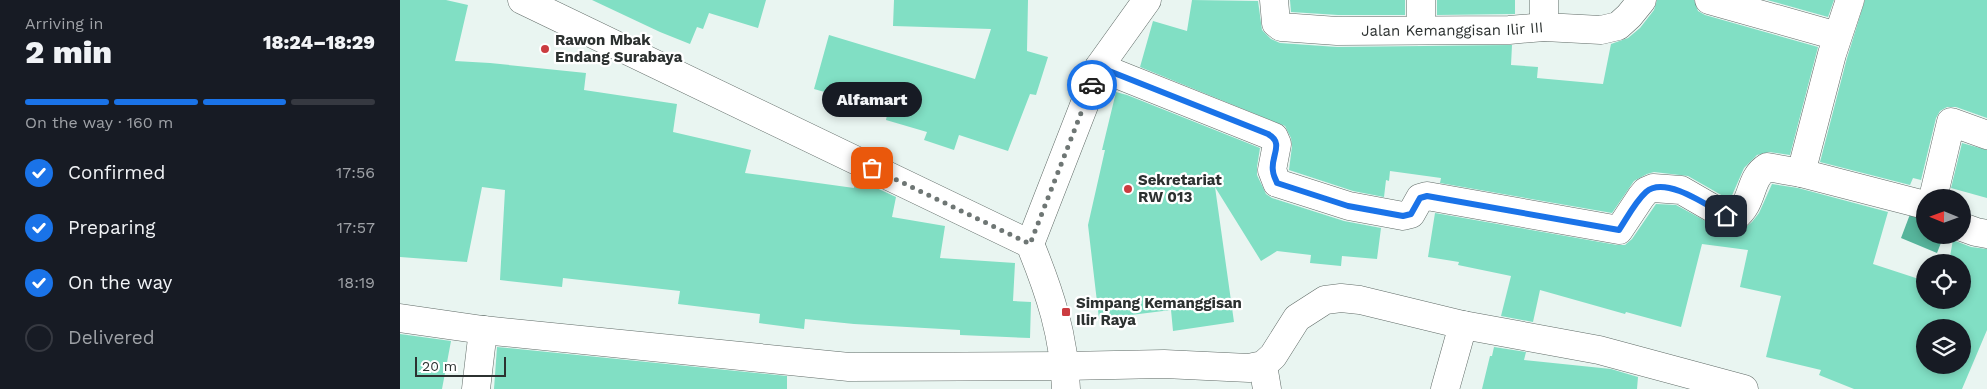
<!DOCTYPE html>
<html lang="en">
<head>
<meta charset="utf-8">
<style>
	:root { --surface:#171b24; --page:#242831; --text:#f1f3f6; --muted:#9ea1a6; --line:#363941; --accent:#1a73e8 }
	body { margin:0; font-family:"Work Sans",sans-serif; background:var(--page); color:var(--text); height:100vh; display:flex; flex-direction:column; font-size:19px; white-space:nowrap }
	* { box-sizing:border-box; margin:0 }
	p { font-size:16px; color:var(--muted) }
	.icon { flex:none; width:28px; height:28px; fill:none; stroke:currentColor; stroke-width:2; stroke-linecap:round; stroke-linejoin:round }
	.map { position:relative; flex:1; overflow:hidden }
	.side { display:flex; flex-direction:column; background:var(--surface); width:400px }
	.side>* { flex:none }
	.needle { width:32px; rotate:271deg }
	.buttons { position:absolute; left:1516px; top:189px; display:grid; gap:10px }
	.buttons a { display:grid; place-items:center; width:55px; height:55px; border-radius:50%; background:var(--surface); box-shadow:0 2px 8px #0003; font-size:25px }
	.scale { position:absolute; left:15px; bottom:12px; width:91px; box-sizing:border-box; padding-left:5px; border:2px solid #2c3130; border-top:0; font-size:14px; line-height:18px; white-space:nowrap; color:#2c3130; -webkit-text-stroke:4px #fff; paint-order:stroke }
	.pin { position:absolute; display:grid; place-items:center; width:42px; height:42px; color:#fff; margin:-21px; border-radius:10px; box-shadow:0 2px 8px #0006 }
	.courier { position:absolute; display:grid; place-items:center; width:50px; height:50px; margin:-25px; border:4px solid #1a73e8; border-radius:50%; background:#fff; color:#222; box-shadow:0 1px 6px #0007 }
	.bubble { position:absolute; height:35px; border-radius:18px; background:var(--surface); box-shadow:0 2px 8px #0003; font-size:16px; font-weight:800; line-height:35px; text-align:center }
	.summary em { font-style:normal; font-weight:800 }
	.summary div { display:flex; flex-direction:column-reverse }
	.summary { display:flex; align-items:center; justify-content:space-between; height:85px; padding:0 25px }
	h1 { font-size:32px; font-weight:800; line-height:38px }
	.bar { display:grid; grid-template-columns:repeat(4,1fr); gap:8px 5px; align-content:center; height:60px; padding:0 25px }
	.bar i { height:6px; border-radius:4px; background:var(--line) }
	.bar .current { background:var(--accent) }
	.bar p { grid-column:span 4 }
	ol { padding:0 25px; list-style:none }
	li { display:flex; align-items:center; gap:15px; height:55px }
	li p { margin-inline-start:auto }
	li .icon { padding:5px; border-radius:50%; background:var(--accent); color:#fff; stroke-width:4 }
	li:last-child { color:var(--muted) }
	li i { width:28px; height:28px; border:2px solid var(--line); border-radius:50% }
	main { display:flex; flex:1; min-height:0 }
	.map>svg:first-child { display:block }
</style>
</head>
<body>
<main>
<section class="side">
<div class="summary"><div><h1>2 min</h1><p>Arriving in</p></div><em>18:24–18:29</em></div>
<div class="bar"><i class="current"></i><i class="current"></i><i class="current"></i><i></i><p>On the way · 160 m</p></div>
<ol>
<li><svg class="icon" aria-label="check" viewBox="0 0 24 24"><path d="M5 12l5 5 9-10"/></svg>Confirmed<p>17:56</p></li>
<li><svg class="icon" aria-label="check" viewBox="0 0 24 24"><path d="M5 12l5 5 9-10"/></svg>Preparing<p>17:57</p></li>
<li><svg class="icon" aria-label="check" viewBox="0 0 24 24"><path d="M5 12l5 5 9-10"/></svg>On the way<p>18:19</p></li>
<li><i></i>Delivered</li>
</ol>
</section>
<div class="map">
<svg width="1587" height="389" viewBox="0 0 1587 389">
	<rect width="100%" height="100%" fill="#e9f5f1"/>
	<path fill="#56b49b" d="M1512,209l13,5v21h19l-7,18 -36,-15z"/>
	<g fill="#81dfc4" fill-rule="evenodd">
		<path d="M0,0h46l22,5 -13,56 35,2 96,10 -2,17 93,14 -4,28 78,18 -6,23 109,15 1,-7 13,3 28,13 -4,20 53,9 -5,32 75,5 -2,38 18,1 -1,36 -70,-3v-5l-106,-6 -49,-5 -1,10 -45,-6 1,-9 -82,-10 2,-13 -117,-13 -1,9 -62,-7 5,-90 -23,-3 -15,75 -67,-5z"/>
		<path d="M192,0h174l-8,28 -49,-15 -6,16 -6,-2 -7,17 -30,-12z"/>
		<path d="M494,0h134l-1,51 21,6 -12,38 -6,-1 -22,57 -49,-16 -5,15 -30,-10 3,-8 -41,-12 2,-10 -74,-21 15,-54 146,44 16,-50 -98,-3z"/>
		<path d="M792,0l66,1 4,29 9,9 9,4 57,4 175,-2 -1,20 27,2 -1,11 66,6 8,-40 17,-6 12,-10 14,-18 3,-10h37l4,11 7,4 113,32 -28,108 -21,-3 -12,3 -13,13 -14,32 -42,-24 -34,-4 -7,2 -13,7 -22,32 -172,-30 1,-5 -51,-7 -1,10 -3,-1 -2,17 -31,-6 -64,-21 3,-24 -1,-8 -6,-12 -145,-59 13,-46 34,10z"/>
		<path d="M890,0h115v15h-67l-47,-3z"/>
		<path d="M1037,0h78v14l-78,1z"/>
		<path d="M1367,0h67l-6,17z"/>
		<path d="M1465,0h122v118l-31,-11h-9l-7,4 -4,7 -15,62 -8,-2 -3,7 -90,-23 27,-104z"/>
		<path d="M716,92l11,3 133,53 -3,19v8l9,19 6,4 72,23 37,7 -4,31 -35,-3 -1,10 -31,-3 1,-8 -34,-4 -16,10 -46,-74 19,135 -61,9 -2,-21 -72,9 -11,-94 17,-75h-3z"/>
		<path d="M1562,143l25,7v48l-36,-10z"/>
		<path d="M1372,184l26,4 90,24 -15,52 52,17v19h37v-38h-13l4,-22 18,7 16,2v81l-25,59h-108l-35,-14 2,-5 -55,-13 15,-61 -41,-9 8,-37 -46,-6 -21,83 -55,-15 -1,2 -85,-24 -7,32 -32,-6 10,-40 -53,-11 1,-3 -31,-5 7,-44 182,32h8l7,-6 24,-35 20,1 48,26 16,1 12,-10 7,-9zM1525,328h37v37h-37z"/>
		<path d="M0,334l51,7 -9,48h-42z"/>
		<path d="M97,347l290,29v13h-293z"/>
		<path d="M1094,347l32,5 -2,8 87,9 27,8 -1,12h-155l8,-33h2z"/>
	</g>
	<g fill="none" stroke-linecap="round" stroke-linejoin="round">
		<g stroke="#606b67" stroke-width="29">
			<g id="street">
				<path id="s1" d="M874,0l2,23 5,4 56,4 172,-1 35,-3 57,3 17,-4 11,-10 13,-16"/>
				<path d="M1021,0v29"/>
				<path d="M1309,0l128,36"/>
				<path d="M1144,27v-27"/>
				<path d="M699,67l175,70 3,7 -5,26 5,13 72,23 54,10 8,-2 9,-16 7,-2 192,34 22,-33 5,-6 7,-3 28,2 45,26 9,1c20,-16 13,-38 32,-50l34,6 124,32"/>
				<path d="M1401,173l31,-119 18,-54"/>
				<path d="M1533,198l18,-76 36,13"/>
				<path d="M1562,227l14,5 11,2"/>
				<path d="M0,318l83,12 366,37 216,-1 99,-2 85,4 14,-3 10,-9 24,-38 28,-18 16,-2 19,2 103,25 136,25 145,39"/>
				<path d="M863,365l4,24"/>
				<path d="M76,389l7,-59"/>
				<path d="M1045,389l18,-64"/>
			</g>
		</g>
		<g stroke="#606b67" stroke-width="29">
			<path id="secondary" d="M630,244l69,-177 48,-67"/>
		</g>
		<g stroke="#606b67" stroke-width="29">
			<path id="primary" d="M122,0l508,244c20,49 34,91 36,145"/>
		</g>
		<use href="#street" stroke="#fff" stroke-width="28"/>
		<use href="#secondary" stroke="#fff" stroke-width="28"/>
		<use href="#primary" stroke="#fff" stroke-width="28"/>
	</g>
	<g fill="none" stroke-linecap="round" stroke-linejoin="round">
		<path stroke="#6e7674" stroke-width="5" stroke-dasharray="0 9" d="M472,168l158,76 62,-159"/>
		<path stroke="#1a73e8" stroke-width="6" d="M692,85l7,-18 169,67c17,9 2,23 5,37 0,4 3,9 4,12l71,23 55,10 8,-2 9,-16 7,-2 192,34c8,-12 16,-28 27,-38 19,-17 62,14 80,24"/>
	</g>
	<g fill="#cb3c40" stroke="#fff" stroke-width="2">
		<circle cx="145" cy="49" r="5"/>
		<circle cx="728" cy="189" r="5"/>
		<rect x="661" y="307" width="10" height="10" rx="2.5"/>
	</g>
	<g text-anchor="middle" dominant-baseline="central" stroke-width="4.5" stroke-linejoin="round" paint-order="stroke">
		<g font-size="15" fill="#2c3130" stroke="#fff">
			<text stroke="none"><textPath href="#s1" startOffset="201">Jalan Kemanggisan Ilir III</textPath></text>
		</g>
		<g font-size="15" font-weight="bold" fill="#2c3130" stroke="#fff" text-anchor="start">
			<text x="155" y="40">Rawon Mbak<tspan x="155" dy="17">Endang Surabaya</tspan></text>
			<text x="738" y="180">Sekretariat<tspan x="738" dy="17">RW 013</tspan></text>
			<text x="676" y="303">Simpang Kemanggisan<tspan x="676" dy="17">Ilir Raya</tspan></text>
		</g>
	</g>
</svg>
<div class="buttons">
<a><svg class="needle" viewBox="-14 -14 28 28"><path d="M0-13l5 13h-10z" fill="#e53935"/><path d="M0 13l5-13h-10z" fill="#9ea1a6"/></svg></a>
<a><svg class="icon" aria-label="locate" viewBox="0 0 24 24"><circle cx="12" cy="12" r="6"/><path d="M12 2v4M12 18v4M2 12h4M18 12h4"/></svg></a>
<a><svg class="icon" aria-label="layers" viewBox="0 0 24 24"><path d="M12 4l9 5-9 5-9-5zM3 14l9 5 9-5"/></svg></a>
</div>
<div class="scale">20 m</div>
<div class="pin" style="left:472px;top:168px;background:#ea580c"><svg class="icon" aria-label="bag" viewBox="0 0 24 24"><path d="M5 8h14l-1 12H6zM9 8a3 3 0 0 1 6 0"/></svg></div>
<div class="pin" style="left:1326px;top:216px;background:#1f2937"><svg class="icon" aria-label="home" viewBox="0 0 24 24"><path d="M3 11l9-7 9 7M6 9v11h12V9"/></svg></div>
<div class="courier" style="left:692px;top:85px"><svg class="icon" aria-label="car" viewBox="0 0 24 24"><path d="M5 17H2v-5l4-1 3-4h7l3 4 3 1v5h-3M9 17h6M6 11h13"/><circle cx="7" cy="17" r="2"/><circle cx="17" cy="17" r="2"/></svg></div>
<div class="bubble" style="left:422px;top:82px;width:100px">Alfamart</div>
</div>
</main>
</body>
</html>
